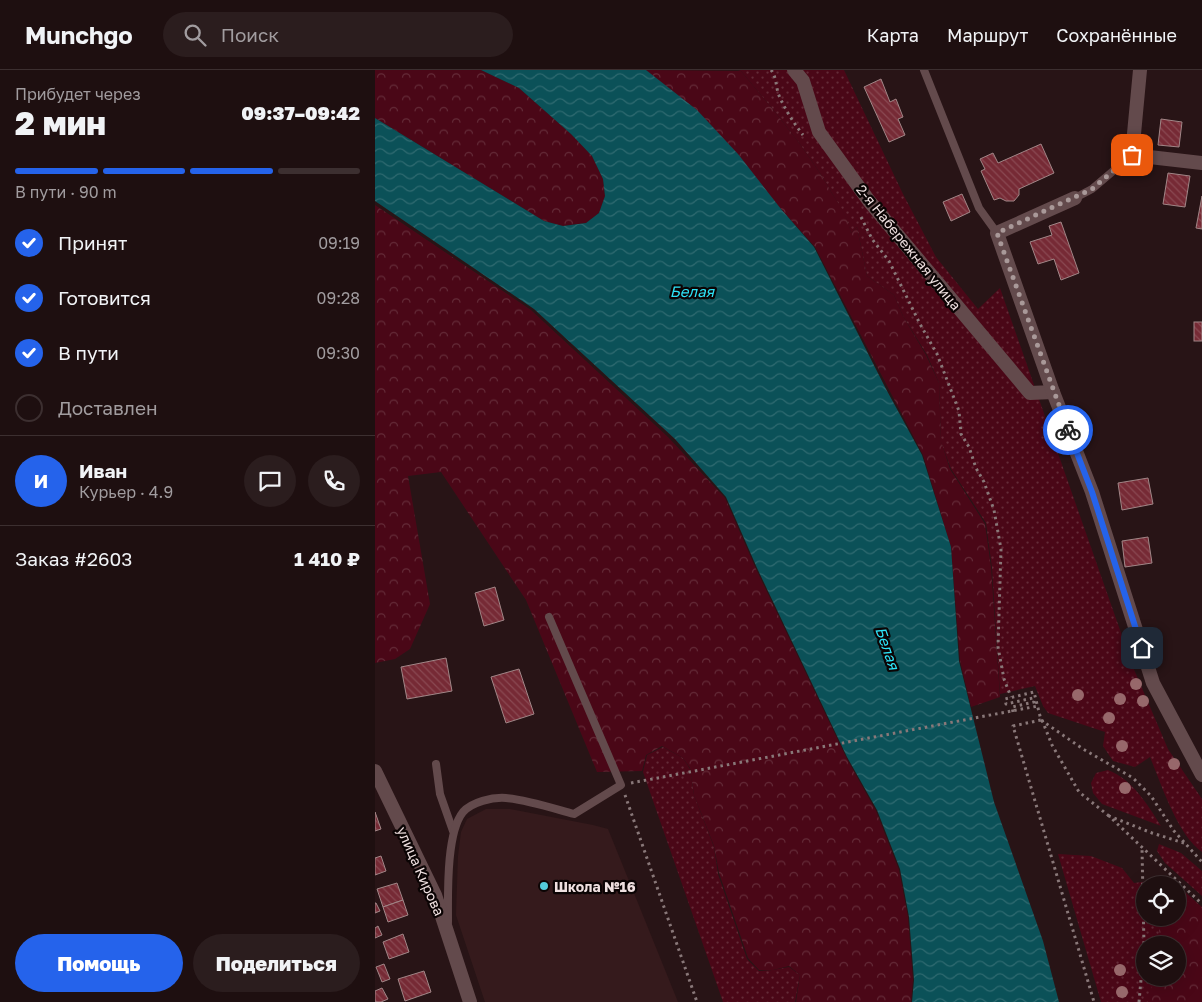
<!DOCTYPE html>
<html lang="ru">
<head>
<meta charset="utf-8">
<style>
	:root { --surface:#1e0f10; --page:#2b1d1e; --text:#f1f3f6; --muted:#a19c9f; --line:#3c2f30; --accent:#2563eb }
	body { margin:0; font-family:"Golos Text",sans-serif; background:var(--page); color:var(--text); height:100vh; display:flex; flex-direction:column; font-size:19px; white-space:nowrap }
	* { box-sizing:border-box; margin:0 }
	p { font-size:16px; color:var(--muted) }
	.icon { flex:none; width:28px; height:28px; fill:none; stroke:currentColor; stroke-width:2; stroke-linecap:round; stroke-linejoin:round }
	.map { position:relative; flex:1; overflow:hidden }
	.drawer { display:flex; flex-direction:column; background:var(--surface); width:375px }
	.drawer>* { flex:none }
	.tools { position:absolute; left:761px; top:806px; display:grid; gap:10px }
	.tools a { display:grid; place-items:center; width:50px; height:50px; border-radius:50%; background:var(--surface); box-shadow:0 5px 20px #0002,0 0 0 1px var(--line); font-size:25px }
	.pin { position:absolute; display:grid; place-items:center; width:42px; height:42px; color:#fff; margin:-21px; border-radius:10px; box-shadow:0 2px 8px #0006 }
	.courier { position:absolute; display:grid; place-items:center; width:50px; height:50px; margin:-25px; border:4px solid #2563eb; border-radius:50%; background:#fff; color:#222; box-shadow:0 1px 6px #0007 }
	.head em { font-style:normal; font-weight:800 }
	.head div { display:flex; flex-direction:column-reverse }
	.head { display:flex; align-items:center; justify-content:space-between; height:85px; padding:0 15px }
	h1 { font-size:32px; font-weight:800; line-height:38px }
	.bar { display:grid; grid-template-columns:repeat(4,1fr); gap:8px 5px; align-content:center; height:60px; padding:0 15px }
	.bar i { height:6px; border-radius:4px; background:var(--line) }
	.bar .on { background:var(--accent) }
	.bar p { grid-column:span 4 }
	.line { display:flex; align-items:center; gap:12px; padding:0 15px; border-top:1px solid var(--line) }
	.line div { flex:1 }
	.round { display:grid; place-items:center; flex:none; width:52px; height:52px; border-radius:26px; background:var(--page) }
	ol { padding:0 15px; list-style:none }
	li { display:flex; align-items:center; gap:15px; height:55px }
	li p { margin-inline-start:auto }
	li .icon { padding:5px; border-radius:50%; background:var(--accent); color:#fff; stroke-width:4 }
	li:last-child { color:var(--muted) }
	li i { width:28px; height:28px; border:2px solid var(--line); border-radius:50% }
	.primary-button { display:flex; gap:10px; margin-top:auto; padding:10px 15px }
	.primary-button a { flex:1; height:58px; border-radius:30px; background:var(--accent); color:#fff; font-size:20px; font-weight:800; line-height:58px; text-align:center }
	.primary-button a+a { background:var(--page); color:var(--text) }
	header { display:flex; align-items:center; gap:30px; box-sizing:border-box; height:70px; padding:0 25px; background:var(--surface); border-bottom:1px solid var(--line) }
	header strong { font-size:24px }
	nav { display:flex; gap:28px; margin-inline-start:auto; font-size:18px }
	.search { width:350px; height:45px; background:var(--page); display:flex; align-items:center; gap:12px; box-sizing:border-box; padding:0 18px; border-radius:28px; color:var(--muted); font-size:19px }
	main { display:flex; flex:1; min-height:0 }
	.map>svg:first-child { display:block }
</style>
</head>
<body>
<header>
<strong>Munchgo</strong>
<div class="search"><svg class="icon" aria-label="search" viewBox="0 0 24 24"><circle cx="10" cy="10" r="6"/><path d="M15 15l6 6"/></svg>Поиск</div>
<nav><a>Карта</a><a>Маршрут</a><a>Сохранённые</a></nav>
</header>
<main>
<section class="drawer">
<div class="head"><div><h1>2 мин</h1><p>Прибудет через</p></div><em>09:37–09:42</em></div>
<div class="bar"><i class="on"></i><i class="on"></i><i class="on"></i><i></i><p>В пути · 90 m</p></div>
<ol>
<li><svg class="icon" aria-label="check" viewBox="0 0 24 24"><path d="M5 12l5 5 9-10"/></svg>Принят<p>09:19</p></li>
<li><svg class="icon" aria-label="check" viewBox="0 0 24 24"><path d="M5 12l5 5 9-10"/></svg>Готовится<p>09:28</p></li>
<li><svg class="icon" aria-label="check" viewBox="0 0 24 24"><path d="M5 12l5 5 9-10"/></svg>В пути<p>09:30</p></li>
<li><i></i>Доставлен</li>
</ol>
<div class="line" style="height:90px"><b class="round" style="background:var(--accent);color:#fff">И</b><div><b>Иван</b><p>Курьер · 4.9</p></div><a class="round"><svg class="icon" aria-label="chat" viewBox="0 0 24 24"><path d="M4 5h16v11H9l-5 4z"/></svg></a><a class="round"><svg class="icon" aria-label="phone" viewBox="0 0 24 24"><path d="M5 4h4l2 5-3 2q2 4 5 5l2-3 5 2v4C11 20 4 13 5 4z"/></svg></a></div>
<div class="line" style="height:65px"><div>Заказ #2603</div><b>1 410 ₽</b></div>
<div class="primary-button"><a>Помощь</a><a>Поделиться</a></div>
</section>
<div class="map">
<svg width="827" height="932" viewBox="0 0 827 932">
	<defs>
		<pattern id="grass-dots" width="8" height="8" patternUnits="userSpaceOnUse" patternTransform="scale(1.25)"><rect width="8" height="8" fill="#4a0717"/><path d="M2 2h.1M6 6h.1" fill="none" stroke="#642b38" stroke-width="1.8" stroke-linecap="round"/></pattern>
		<pattern id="forest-crowns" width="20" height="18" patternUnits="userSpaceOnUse" patternTransform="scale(1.25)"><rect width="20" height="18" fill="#4a0717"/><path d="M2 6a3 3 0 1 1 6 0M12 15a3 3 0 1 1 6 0" fill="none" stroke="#642b38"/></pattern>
		<pattern id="water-waves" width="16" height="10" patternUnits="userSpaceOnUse" patternTransform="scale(1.25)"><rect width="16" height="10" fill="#0b5158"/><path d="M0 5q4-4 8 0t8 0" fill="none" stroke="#2f6a70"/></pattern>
		<pattern id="building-back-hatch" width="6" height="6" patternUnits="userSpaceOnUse" patternTransform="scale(1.25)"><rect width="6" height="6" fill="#762a35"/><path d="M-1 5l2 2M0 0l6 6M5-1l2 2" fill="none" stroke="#8a4952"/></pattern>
	</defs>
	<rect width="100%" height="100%" fill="#281416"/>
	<path fill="#351a1c" d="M111,739h24l83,16 15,4 70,173h-193l-29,-87 2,-59 3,-24 6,-13z"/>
	<g fill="url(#grass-dots)" fill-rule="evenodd">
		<path d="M363,0h106l59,124 33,63 42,52 22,-21 133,379 35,82 34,50v53c-25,-18 -40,-66 -52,-95l-15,10 -22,-6 -10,-15 2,-14 -57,-19 -5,-7 -8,-20 -35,8 -8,-126 -6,-45 -35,-54 -10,-27 -2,-59 -12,-28 -24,-39 -9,-21 -27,-19 -10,-49 -6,6c-3,-14 -10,-25 -18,-38 -25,-45 -59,-84 -92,-124z"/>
		<path d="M288,677l20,11 7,11 4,26 20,52 4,27 29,85 12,12 14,-1 16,-3 11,8 -5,27h-72l-80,-230 4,-17z"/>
		<path d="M733,700c24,9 40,35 53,56l-59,-22 -9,-11 -2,-10 5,-10z"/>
		<path d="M784,774l22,9 21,18v25l-37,-33 -8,-12z"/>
		<path d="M683,784l33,2 31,12 12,15 16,-2 11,-4 16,8h-32v33h32l1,-32 24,21v95h-101zM770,875h32v33h-32z"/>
	</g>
	<g fill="url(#forest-crowns)">
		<path d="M0,0h106l38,18 52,46 21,22 11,23 2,17 -6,17 -13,10 -23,3 -19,-5 -169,-103z"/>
		<path d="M271,0l95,1c33,40 67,79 92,124 8,12 15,23 18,38l6,-6 10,49 27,19 9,21 23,39 13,28 2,58 9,28 35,55 6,43 9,130 -29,10 -11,-46 -9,-114 -28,-92 -108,-208 -34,-38z"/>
		<path d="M0,135l156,105 137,127 57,61 31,71 91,190 29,52 23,59 9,47 5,63 -2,22h-115l4,-27 -11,-9 -16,4h-14l-11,-12 -29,-85 -5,-27 -20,-51 -4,-27 -7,-10 -21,-12 -16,9 -4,16 -45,1 -71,-172 -85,-128 -33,4 22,128 -20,45 -15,10 -20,4z"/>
		<path d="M807,828l20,11v93h-54l6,-24h23v-33h-19l2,-27h17l1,-19z"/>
	</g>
	<path fill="url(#water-waves)" d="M106,0h165l51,40 41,44 43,55 33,38 72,142 36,66 29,92 8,114 35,141 49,139 16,61h-147l2,-22 -5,-63 -9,-48 -23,-59 -30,-53 -90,-189 -31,-71 -51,-58 -141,-130 -159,-108v-83l169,103 19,5 23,-3 13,-10 6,-17 -2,-17 -11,-23 -21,-22 -52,-46z"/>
	<g fill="url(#building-back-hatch)" stroke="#a18687">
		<path d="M506,9l9,23 6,-3 7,18 -5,2 7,16 -16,7 -25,-55z"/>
		<path d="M786,49l21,3 -3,25 -21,-2z"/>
		<path d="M666,74l13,29 -35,16v6l-5,6h-8l-6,-3 -6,2 -13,-29 4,-2 -5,-10 13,-6 5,10z"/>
		<path d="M793,103l22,3 -5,31 -22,-3z"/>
		<path d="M587,124l8,18 -19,9 -8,-19z"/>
		<path d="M827,126v33l-6,-1z"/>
		<path d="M686,152l18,51 -18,7 -7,-21 -16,5 -8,-22 22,-7 -3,-9z"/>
		<rect x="819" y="252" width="8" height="19"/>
		<path d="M773,408l5,26 -31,6 -4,-27z"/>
		<path d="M773,467l4,26 -27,4 -3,-26z"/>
		<path d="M120,517l9,33 -20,6 -9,-33z"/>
		<path d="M71,588l6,33 -45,8 -6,-32z"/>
		<path d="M144,599l15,45 -28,9 -15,-46z"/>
		<path d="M0,742l6,17 -6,2z"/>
		<path d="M6,786l5,15 -11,4v-17z"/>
		<path d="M22,813l6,17 -20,7 -6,-18z"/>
		<path d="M28,830l5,15 -20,7 -5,-15z"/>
		<path d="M0,833h1l4,8 -5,2z"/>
		<path d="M3,856l4,9 -7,3v-10z"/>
		<path d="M28,864l6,18 -20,7 -6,-17z"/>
		<path d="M9,894l6,15 -8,3 -6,-15z"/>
		<path d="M49,901l7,21 -26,9 -7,-22z"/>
		<path d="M7,918l6,11 -7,3h-6v-11z"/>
	</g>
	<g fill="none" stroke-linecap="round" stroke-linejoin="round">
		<g stroke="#897879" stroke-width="3" stroke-dasharray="2.5 4" stroke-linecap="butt">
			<path d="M396,0c5,6 5,15 7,23 6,15 15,29 25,42"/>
			<path d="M486,147l11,22 17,22 31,63 17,30 22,57 2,23 8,13 7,21 8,14 10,28 7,39 -3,98 6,32 7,18"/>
			<path d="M638,642l-1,-5 22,-5 -1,-4 -27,6 -1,-5 29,-7 7,28 -28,6 81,276"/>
			<path d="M666,650l42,29 50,29 18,18 23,35 28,31"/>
			<path d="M667,650l10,25 27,47 30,24"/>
			<path d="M256,713l407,-77"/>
			<path d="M250,725l72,207"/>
			<path d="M809,773l-32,-10 -43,-17 93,88"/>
			<path d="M764,932l5,-56 -2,-98"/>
		</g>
		<g stroke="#634a4c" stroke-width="8">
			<path d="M549,0l55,138 18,25"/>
			<path d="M700,128l17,-9 40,-34"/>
			<path d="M61,694l4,30 13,37"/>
			<path d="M73,852c0,-27 -2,-89 15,-110 9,-10 29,-15 43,-14 22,2 46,10 68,16l47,-29 -72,-168"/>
		</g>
		<g stroke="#634a4c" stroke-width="14">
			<path d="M419,0l9,11 16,51 50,69 161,192 23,-1"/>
			<path d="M765,0l-8,85 70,8"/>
			<path d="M700,128l-78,35 56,159 39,100 61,191 49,92"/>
			<path d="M0,701l60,124 35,107"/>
		</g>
	</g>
	<g fill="#97686b">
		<circle cx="761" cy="614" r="6"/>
		<circle cx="703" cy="625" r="6"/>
		<circle cx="745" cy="629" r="6"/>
		<circle cx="768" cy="631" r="6"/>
		<circle cx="734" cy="648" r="6"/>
		<circle cx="747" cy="676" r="6"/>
		<circle cx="799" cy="694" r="6"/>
		<circle cx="750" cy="718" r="6"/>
		<circle cx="745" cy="900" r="6"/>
		<circle cx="747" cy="922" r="6"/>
	</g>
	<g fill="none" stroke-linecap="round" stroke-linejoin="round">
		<path stroke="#a99999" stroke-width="5" stroke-dasharray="0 9" d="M693,360l-71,-197 95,-44 40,-34"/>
		<path stroke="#2563eb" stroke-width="6" d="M693,360l24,62 50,156"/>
	</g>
	<circle fill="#53cbda" stroke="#0b0404" stroke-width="2" cx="169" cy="816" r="5"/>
	<g text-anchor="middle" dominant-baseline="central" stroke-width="4.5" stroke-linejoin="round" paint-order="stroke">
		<g font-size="14" fill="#efe0e0" stroke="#0b0404">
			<text transform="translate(534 177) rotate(51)">2-я Набережная улица</text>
			<text transform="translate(46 801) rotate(66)">улица Кирова</text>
		</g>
		<g font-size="14" font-weight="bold" fill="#efe0e0" stroke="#0b0404" text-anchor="start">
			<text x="179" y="816">Школа №16</text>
		</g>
		<g font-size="15" font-style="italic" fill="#2de3f7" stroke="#0b0404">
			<text x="317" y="221">Белая</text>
			<text transform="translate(513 578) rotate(71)">Белая</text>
		</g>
	</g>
</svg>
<div class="tools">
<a><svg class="icon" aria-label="locate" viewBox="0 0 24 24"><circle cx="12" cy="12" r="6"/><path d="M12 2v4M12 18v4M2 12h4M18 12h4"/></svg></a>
<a><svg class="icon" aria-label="layers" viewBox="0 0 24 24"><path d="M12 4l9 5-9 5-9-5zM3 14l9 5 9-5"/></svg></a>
</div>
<div class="pin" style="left:757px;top:85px;background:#ea580c"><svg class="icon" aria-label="bag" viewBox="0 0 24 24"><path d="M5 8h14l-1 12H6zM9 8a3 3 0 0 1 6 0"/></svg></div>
<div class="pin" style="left:767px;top:578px;background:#1f2937"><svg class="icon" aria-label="home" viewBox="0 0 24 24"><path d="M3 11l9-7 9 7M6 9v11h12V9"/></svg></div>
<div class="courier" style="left:693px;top:360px"><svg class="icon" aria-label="bike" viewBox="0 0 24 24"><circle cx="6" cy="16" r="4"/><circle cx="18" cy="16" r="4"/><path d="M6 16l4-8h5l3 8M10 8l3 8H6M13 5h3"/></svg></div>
</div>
</main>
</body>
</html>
